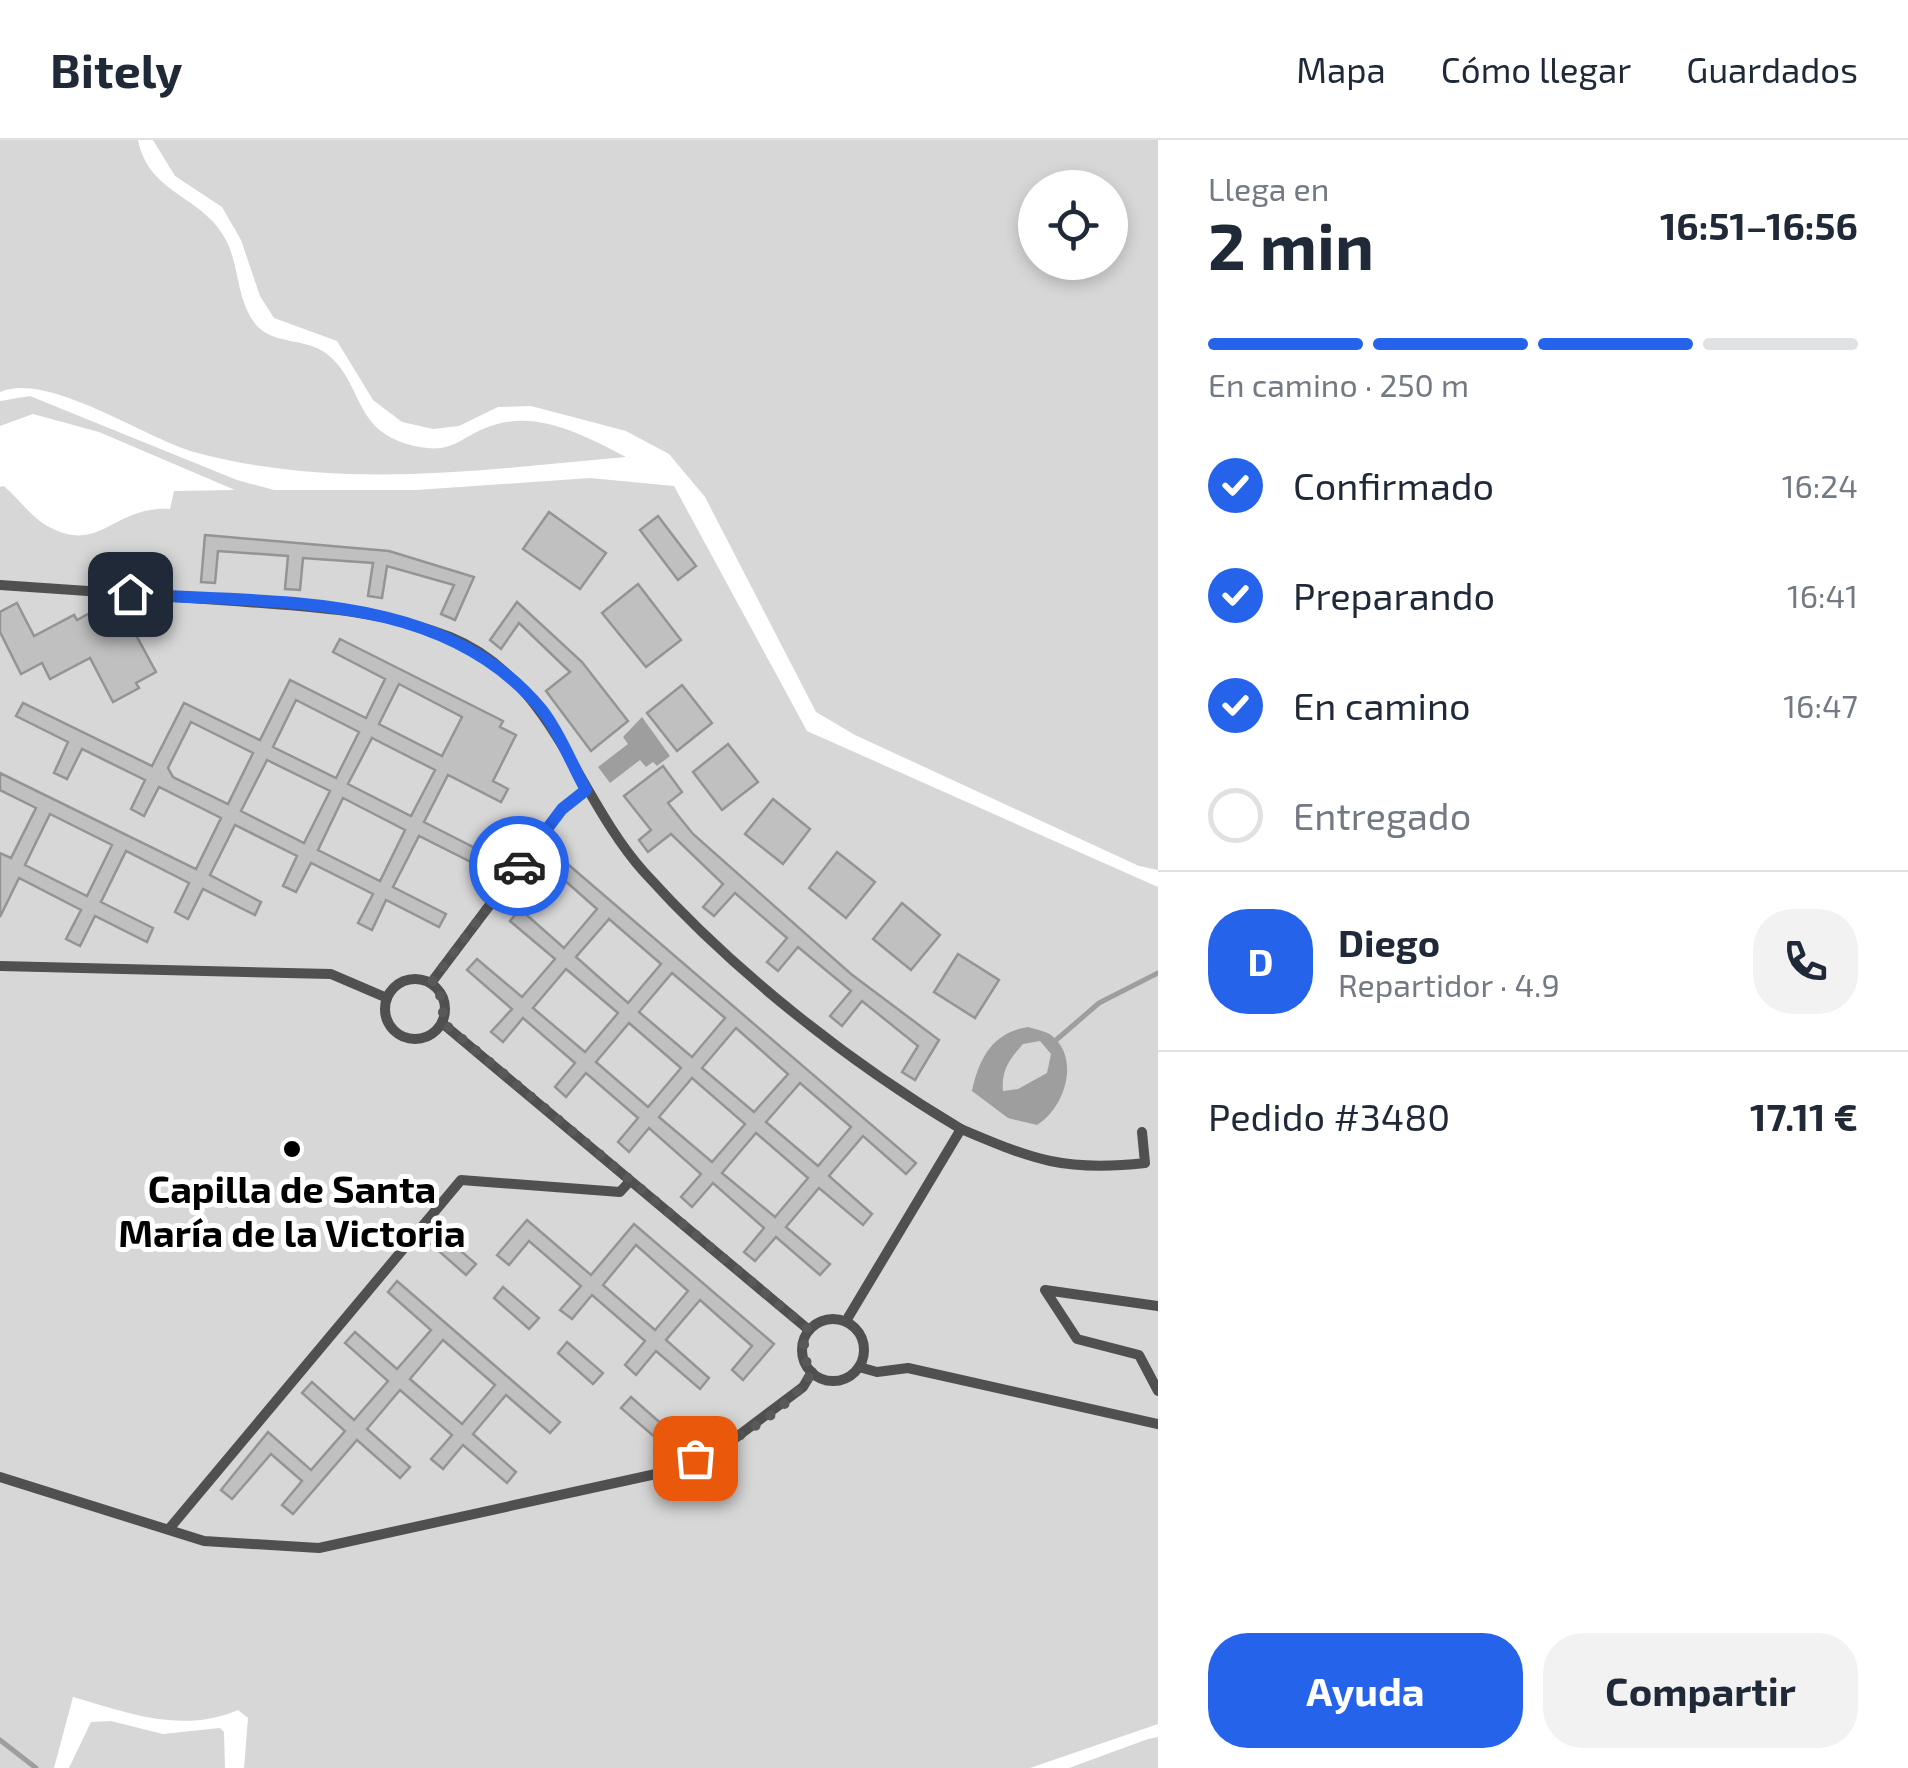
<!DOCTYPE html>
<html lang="es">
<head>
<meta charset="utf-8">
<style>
	:root { --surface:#fff; --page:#f2f2f3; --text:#1f2937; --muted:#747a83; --line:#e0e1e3; --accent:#2563eb }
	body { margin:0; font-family:"Exo 2",sans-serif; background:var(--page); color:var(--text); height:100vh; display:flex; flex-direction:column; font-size:38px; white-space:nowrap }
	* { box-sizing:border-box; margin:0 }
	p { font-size:32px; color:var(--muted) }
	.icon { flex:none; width:55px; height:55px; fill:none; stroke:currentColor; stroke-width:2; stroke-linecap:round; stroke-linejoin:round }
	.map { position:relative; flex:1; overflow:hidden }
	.drawer { display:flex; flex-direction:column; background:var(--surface); width:750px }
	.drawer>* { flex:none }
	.tools { position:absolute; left:1018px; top:30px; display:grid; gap:20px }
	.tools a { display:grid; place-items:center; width:110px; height:110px; border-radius:50%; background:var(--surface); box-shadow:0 5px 15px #0003; font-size:50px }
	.pin { position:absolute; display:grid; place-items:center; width:85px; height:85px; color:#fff; margin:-42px; border-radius:20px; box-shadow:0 5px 15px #0006 }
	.courier { position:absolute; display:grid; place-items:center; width:100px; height:100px; margin:-50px; border:8px solid #2563eb; border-radius:50%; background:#fff; color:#222; box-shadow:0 2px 12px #0007 }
	.head em { font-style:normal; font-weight:700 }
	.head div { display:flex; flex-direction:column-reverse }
	.head { display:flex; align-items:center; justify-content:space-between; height:170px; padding:0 50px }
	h1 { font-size:65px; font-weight:700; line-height:75px }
	.bar { display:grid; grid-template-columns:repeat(4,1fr); gap:15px 10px; align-content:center; height:120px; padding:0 50px }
	.bar i { height:12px; border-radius:8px; background:var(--line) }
	.bar .current { background:var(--accent) }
	.bar p { grid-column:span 4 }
	.line { display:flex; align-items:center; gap:25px; padding:0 50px; border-top:2px solid var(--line) }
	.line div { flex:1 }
	.round { display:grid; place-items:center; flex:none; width:105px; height:105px; border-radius:40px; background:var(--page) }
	ol { padding:0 50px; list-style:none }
	li { display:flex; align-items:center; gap:30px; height:110px }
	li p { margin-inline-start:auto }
	li .icon { padding:10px; border-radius:50%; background:var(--accent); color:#fff; stroke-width:4 }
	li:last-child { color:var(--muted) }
	li i { width:55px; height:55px; border:5px solid var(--line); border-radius:50% }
	.action { display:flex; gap:20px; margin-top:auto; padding:20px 50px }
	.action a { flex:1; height:115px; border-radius:40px; background:var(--accent); color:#fff; font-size:40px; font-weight:700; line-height:115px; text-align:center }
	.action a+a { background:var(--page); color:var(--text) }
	header { display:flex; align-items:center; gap:60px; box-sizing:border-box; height:140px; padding:0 50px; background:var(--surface); border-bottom:2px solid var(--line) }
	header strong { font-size:48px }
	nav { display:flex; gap:55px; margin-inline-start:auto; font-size:35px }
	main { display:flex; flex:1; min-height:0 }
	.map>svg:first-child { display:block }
</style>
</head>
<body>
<header>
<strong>Bitely</strong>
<nav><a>Mapa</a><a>Cómo llegar</a><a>Guardados</a></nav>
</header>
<main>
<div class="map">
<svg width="1158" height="1628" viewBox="0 0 1158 1628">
	<rect width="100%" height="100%" fill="#fff"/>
	<g fill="#d7d7d7" fill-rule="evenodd">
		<path d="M0,0h138c11,55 65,55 88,100 14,27 10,61 31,86 18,19 50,12 70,28 40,32 23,84 100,94 25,3 35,-10 56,-19 50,-22 98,5 143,28 -146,13 -289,34 -432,-5 -49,-14 -147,-81 -194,-60z"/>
		<path d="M153,0h1005v730l-19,-4 -284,-131 -39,-23 -111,-215 -36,-43 -43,-23 -95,-25 -33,1 -39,19 -26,3 -31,-7 -29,-22 -36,-59 -63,-23 -14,-22 -19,-56 -19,-33 -47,-31zM1035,48h75v74h-75z"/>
		<path d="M30,256l207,84 37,10h142l174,-12 84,8 133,245 351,156v837l-128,44h-786l4,-50 -10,-8c-55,24 -110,3 -165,-13l-19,71h-54v-1281l4,-1c13,11 26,29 40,38 56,34 68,-19 126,-15l4,-18 61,-1 -136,-58 -66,-18 -33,12v-25z"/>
		<path d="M111,1581l52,13 57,-6 4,4 1,36h-156l22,-46z"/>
		<path d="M1158,1597v31h-89l79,-29z"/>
	</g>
	<g fill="#9e9e9e" fill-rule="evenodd">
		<path d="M642,577l28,39 -13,10 -4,-4 -7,5 -6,-7 -30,23 -12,-16 30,-23 -5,-7z"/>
		<path d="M1028,887c6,2 17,4 23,8 30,23 14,73 -14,90l-29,-7 -36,-27c7,-33 21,-59 56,-64zM1040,901l11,13 -4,19 -29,16 -15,2c-2,-21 7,-32 20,-47z"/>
	</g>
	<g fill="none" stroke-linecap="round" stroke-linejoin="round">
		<g stroke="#9e9e9e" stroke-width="5">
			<path d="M1055,901l44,-38 59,-30"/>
			<path d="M0,1600l36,28"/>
		</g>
	</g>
	<g fill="#c0c0c0" stroke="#949494" stroke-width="2.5" fill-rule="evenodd">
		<path d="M549,372l57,41 -26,36 -57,-40z"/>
		<path d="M658,376l38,50 -18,14 -38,-50z"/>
		<path d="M205,395l184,16 85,26 -19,43 -14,-6 13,-29 -67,-19 -5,32 -14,-2 5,-33 -70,-5 -3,32 -15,-1 3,-33 -70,-5 -3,32 -14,-1z"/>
		<path d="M638,444l43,56 -35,27 -44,-54z"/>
		<path d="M517,462l65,60 46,59 -37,30 -45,-60 24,-19 -51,-49 -18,26 -11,-9z"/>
		<path d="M17,463l17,33 40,-21 3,5 20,-11 6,12 20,-10 33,61 -20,11 3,5 -26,14 -23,-44 -40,21 -8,-16 -21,11 -21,-42v-20z"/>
		<path d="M340,499l163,82 -3,6 16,8 -23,46 15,8 -7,13 -53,-27 -24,47 53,27 -6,13 -52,-26 -26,51 53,27 -7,13 -53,-27 -14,30 -14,-7 15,-29 -62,-31 -15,29 -13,-6 14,-30 -62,-31 -25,50 51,27 -6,13 -52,-26 -15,30 -13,-7 14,-29 -63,-32 -25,51 52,26 -6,14 -52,-26 -15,30 -14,-7 15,-29 -62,-32 -19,39v-64l11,5 25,-50 -36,-18v-17l196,96 25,-51 -62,-31 -15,29 -13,-7 14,-29 -63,-31 -15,30 -13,-6 14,-31 -52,-26 7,-13 129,63 32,-63 76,37 30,-60 76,38 19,-39 -52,-27zM399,544l63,33 -20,39 -63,-32zM296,560l63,32 -23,46 -63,-31zM191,582l62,31 -25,51 -55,-27 -5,-9zM372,598l63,32 -24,46 -63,-32zM267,620l63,31 -26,52 -63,-32zM343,658l62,32 -25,51 -62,-31zM50,674l62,31 -25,51 -62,-31z"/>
		<path d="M682,545l30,38 -35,28 -30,-38z"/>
		<path d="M728,604l30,38 -36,28 -29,-38z"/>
		<path d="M663,626l19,26 -14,11 25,31 158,140 88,66 -24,40 -13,-8 16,-26 -56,-45 -20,25 -12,-10 21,-25 -53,-44 -20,24 -11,-9 20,-24 -52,-45 -21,23 -11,-9 20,-23 -52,-50 -23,18 -9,-12 12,-10 -27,-34z"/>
		<path d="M773,659l37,30 -27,35 -38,-30z"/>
		<path d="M837,712l38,30 -29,36 -37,-30z"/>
		<path d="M563,720l353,303 -10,11 -43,-38 -34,40 43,38 -9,11 -44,-37 -33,39 44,37 -10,11 -44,-38 -21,24 -11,-9 20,-24 -51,-45 -21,24 -11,-10 20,-23 -52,-46 -20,24 -11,-10 20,-24 -52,-45 -20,24 -11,-10 20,-24 -52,-45 -20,24 -12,-10 21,-23 -45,-39 10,-11 45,38 33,-38 -45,-38 10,-12 44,39 33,-39 -43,-38zM609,779l52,45 -33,39 -52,-46zM566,829l52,44 -33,39 -52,-44zM672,833l53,45 -33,39 -53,-45zM629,883l52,45 -33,39 -52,-45zM736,888l52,46 -34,38 -52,-44zM692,938l53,46 -33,38 -53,-45zM800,943l51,44 -33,39 -52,-44zM756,993l52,45 -33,39 -53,-44z"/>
		<path d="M902,763l38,32 -29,35 -38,-31z"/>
		<path d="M958,814l41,26 -24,38 -41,-26z"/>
		<path d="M527,1080l64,55 43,-51 140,120 -31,36 -11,-10 20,-24 -52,-46 -34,40 43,38 -9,11 -44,-38 -20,24 -11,-10 20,-24 -53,-46 -20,24 -12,-9 21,-24 -52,-45 -20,24 -12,-10zM636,1105l52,46 -33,39 -52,-45z"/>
		<path d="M440,1093l36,31 -10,11 -35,-31z"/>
		<path d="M397,1141l163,141 -10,11 -44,-38 -33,39 43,38 -9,11 -44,-38 -20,24 -12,-10 21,-24 -52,-45 -33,39 43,38 -10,11 -43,-38 -64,74 -11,-9 20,-24 -31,-27 -39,45 -11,-9 47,-58 43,38 34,-39 -43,-38 10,-11 42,38 34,-39 -43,-38 10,-11 42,37 34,-39 -43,-38zM443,1200l52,45 -33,39 -52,-45z"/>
		<path d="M503,1147l36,31 -10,11 -35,-31z"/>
		<path d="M567,1202l36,31 -10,11 -35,-31z"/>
		<path d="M631,1257l35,31 -9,11 -36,-31z"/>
	</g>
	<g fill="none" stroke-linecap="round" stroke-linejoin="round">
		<g stroke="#505050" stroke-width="10">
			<path d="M0,445c78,5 156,11 234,16 75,6 145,8 216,36 102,41 126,159 194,235 88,98 204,190 317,257l-115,192"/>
			<path d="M0,826l331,8 56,24"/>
			<circle cx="415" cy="869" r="30"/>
			<path d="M431,843l131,-174 24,-19"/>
			<path d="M442,883l367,307"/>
			<path d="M961,989c73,31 104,43 184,34l-3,-31"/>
			<path d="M1158,1166l-113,-16 32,49 62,16 19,36"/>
			<circle cx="833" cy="1210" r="31"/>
			<path d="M859,1227l18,5 31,-4 250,56"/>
			<path d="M0,1337l204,64 115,7 346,-76 61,-27 77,-58 9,-15"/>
			<path d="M169,1389l292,-349 159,12 10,-11"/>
		</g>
	</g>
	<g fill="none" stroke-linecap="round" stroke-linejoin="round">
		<path stroke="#595959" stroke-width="10" stroke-dasharray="0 18" d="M519,726l-88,117 13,18 -2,21 367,308c-8,17 -7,26 3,42 -22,38 -78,69 -117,86"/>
		<path stroke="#2563eb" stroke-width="12" d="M130,454c142,10 313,-5 412,116 18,23 30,55 44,80l-24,19 -43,57"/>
	</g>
	<circle fill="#000" stroke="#fff" stroke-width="4" cx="292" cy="1009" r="10"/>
	<g text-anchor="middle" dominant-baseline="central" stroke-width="10" stroke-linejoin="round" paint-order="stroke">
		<g font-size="38" font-weight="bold" fill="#000" stroke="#fff">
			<text x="292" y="1048">Capilla de Santa<tspan x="292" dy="44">María de la Victoria</tspan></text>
		</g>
	</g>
</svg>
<div class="tools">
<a><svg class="icon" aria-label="locate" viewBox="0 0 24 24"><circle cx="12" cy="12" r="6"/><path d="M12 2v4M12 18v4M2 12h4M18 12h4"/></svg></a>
</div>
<div class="pin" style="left:695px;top:1318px;background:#ea580c"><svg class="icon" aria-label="bag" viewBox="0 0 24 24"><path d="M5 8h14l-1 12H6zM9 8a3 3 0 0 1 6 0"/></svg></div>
<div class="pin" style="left:130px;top:454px;background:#1f2937"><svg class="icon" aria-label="home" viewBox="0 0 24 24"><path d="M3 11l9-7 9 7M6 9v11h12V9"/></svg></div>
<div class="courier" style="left:519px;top:726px"><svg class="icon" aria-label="car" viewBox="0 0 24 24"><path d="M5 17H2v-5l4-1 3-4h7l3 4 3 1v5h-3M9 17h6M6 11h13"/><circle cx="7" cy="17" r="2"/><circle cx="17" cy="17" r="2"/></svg></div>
</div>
<section class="drawer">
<div class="head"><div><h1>2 min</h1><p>Llega en</p></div><em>16:51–16:56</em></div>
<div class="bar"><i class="current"></i><i class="current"></i><i class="current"></i><i></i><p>En camino · 250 m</p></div>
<ol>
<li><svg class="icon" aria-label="check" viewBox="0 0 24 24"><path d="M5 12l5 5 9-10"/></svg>Confirmado<p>16:24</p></li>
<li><svg class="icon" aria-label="check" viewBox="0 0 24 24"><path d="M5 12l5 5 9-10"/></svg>Preparando<p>16:41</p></li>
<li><svg class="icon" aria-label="check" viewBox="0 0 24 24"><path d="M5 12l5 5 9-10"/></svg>En camino<p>16:47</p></li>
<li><i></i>Entregado</li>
</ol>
<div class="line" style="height:180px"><b class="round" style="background:var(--accent);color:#fff">D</b><div><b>Diego</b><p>Repartidor · 4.9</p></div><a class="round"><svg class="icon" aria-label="phone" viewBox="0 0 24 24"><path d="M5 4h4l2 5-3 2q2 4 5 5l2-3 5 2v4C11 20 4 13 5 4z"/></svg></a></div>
<div class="line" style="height:130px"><div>Pedido #3480</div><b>17.11 €</b></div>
<div class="action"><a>Ayuda</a><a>Compartir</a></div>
</section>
</main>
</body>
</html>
